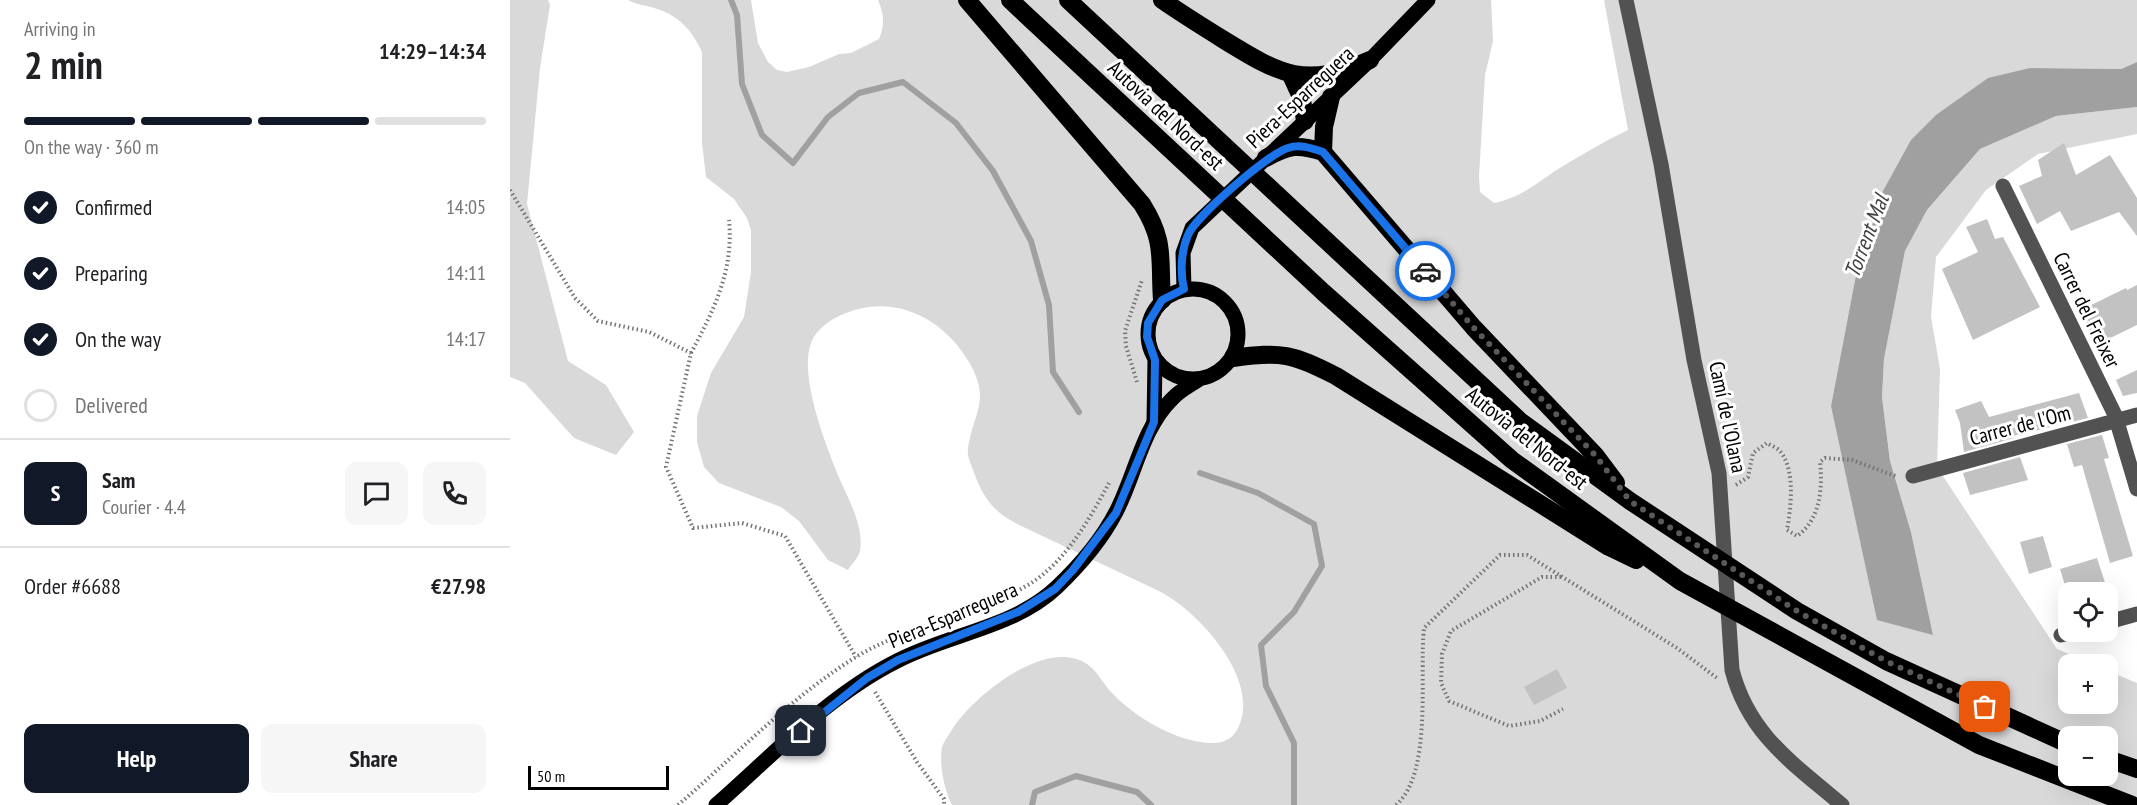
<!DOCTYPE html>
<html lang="en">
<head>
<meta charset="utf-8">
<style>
	:root { --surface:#fff; --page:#f6f6f6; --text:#202124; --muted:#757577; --line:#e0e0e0; --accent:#111827 }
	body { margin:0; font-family:"PT Sans Narrow",sans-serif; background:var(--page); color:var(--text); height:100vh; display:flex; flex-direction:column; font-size:22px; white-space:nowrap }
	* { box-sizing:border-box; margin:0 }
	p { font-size:20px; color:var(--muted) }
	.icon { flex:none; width:33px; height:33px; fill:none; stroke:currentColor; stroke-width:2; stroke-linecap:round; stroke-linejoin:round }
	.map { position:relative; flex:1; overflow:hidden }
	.panel { display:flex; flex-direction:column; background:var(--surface); width:510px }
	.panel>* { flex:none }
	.tools { position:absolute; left:1548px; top:582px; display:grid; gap:12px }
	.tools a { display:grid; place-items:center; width:60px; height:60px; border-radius:12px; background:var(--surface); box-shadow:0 6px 24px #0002; font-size:30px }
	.scale { position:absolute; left:18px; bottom:15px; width:141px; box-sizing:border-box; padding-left:6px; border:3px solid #000; border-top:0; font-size:16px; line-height:21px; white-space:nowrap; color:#000; -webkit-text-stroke:4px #fff; paint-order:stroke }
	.pin { position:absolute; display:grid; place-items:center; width:51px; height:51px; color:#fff; margin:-26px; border-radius:12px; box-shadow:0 3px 9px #0006 }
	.courier { position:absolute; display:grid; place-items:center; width:60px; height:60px; margin:-30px; border:4px solid #1a73e8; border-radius:50%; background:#fff; color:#222; box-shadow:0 2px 8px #0007 }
	.head em { font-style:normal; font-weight:700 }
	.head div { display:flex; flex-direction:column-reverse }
	.head { display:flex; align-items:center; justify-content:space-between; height:102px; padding:0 24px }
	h1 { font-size:39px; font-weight:700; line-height:45px }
	.bar { display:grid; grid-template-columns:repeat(4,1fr); gap:9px 6px; align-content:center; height:72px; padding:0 24px }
	.bar i { height:8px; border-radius:4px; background:var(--line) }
	.bar .active { background:var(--accent) }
	.bar p { grid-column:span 4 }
	.line { display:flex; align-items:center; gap:15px; padding:0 24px; border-top:2px solid var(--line) }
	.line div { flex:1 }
	.round { display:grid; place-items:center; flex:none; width:63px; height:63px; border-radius:12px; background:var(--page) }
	ol { padding:0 24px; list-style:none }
	li { display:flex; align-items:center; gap:18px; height:66px }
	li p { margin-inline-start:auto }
	li .icon { padding:6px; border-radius:50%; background:var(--accent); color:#fff; stroke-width:4 }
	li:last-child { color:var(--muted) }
	li i { width:33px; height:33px; border:3px solid var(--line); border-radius:50% }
	.primary-button { display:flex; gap:12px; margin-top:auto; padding:12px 24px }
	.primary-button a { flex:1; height:69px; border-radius:12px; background:var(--accent); color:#fff; font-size:24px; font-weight:700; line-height:69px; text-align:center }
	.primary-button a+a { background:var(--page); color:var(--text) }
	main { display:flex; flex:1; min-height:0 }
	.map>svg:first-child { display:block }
</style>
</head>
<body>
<main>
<section class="panel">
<div class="head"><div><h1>2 min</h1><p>Arriving in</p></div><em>14:29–14:34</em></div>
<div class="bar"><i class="active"></i><i class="active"></i><i class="active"></i><i></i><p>On the way · 360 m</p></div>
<ol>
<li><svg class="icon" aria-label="check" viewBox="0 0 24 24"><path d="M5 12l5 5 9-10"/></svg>Confirmed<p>14:05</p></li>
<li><svg class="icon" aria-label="check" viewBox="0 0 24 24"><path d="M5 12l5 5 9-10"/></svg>Preparing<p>14:11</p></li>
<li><svg class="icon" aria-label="check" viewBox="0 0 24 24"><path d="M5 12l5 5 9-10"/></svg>On the way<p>14:17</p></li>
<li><i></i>Delivered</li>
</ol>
<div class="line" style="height:108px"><b class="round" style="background:var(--accent);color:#fff">S</b><div><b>Sam</b><p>Courier · 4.4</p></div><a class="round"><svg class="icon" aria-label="chat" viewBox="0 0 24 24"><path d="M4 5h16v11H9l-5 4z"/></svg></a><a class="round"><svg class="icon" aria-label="phone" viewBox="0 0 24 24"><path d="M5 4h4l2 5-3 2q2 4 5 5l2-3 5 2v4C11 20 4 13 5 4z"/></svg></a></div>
<div class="line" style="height:78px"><div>Order #6688</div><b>€27.98</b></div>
<div class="primary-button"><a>Help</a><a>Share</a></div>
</section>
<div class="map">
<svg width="1627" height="805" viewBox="0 0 1627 805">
	<rect width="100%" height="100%" fill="#fff"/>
	<g fill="#d9d9d9" fill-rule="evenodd">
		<path d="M0,0h38l2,5 -10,63 -13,136 41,157 38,24 28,47 -18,23 -42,-17 -49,-55 -15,-6z"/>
		<path d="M118,0h123l7,43 10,19 9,8 10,2 22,-5 30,-13 12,-1 28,-14c6,-14 5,-25 -1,-39h613l2,41 -8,34 -6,101 1,16 14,11c25,-5 41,-18 61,-32 24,-15 48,-29 73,-41l-24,-130h533v62l-16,7 -91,-1 -175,212 -24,126 102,229 -22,-103 -21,-71 -8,-64 2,-38 21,-108 22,-41 53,-61 76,-33 81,-9v27l-99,20 -52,36 -50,67 -5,60 9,52 -3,98 120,182 36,15h-25v40h40v-33l29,12v122h-1185c-8,-16 -13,-40 -10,-58 2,-6 8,-14 11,-19 22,-33 93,-91 134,-64 10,7 16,19 24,28 23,25 68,52 104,51 12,-1 19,-6 24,-17 21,-48 -41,-115 -80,-135l-142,-67c-26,-14 -34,-27 -44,-54 -3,-8 -6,-14 -5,-22 6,-37 23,-48 1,-86 -27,-46 -78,-70 -128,-47 -13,6 -27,16 -31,31 -10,34 17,103 31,136 9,20 23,46 19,69 -1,6 -9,14 -12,19l-20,-10 -29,-39 -18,-14 -62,-24 -15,-16 -7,-25v-26l14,-43 33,-56 7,-45v-42l-4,-12 -13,-19 -28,-22 -4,-34v-91c-11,-24 -25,-38 -51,-45 -8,-2 -16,-3 -23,-7zM1558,736h40v40h-40z"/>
	</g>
	<path fill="#a0a0a0" d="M1627,62v45l-81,9 -76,33 -53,61 -22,41 -21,108 -2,38 8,64 21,71 22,103 -56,-15 -46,-214 24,-126 28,-89 28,-51 25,-25 52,-37 42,-10 91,1z"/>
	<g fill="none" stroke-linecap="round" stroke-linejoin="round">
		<g stroke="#a0a0a0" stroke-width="6">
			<path d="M221,0l6,15 5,69 20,51 31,28 35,-46 31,-24 44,-11 53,41 37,48 38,70 18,64 4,67 26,40"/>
			<path d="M690,473l58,20 56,31 8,42 -28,46 -33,33 5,41 28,57v62"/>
			<path d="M522,805l3,-13 41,-16 61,16 14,13"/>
		</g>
	</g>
	<g fill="#c2c2c2">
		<path d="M1554,143l12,32 34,-20 27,43v38l-18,-24 -48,19 -11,-20 -23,13 -18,-38 23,-10 -4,-16z"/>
		<path d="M1477,219l8,20 8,-2 37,70 -67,33 -31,-71 36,-17 -12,-25z"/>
		<path d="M1627,285v40l-37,18 -9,-9 -7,-15 -1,-10 43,-21 1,2z"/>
		<path d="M1627,370v23l-14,3 -7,-16z"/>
		<path d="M1569,393l9,25 -75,18 1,2 -50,14 -4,-29 -5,-13 26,-9 8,16z"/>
		<path d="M1592,435l7,23 -5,1 29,97 -23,7 -28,-98 -8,2 -7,-23z"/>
		<path d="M1510,457l8,23 -58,15 -7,-22z"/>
		<path d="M1533,536l9,31 -23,7 -9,-32z"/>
		<path d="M1587,558l11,34h-41l-7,-23z"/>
		<path d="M1047,669l10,19 -33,17 -10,-18z"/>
	</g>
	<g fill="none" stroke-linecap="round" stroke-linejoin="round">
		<g stroke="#747474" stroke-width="4" stroke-dasharray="1.5 3" stroke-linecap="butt">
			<path d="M0,190l65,108 23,23 51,11 42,21 -25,114 27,61 49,-5 43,13 71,121"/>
			<path d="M181,353c23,-43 43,-83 38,-133"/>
			<path d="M627,382l-11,-36 -1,-15 17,-51"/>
			<path d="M1226,485l12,-8 5,-24 14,-10c3,2 10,5 12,7 17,18 12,58 8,80l10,6c23,-16 26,-47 23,-74l5,-4 27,2 46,17"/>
			<path d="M1051,577h-19l-91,54 -9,23 -1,29 8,18 60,25 31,-5 23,-12"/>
			<path d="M365,692l42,70 27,37v6"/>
			<path d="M168,805c58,-50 113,-108 178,-148 54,-33 118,-40 172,-72 37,-22 61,-65 81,-102"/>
			<path d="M886,805c37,-32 23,-130 28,-177l76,-73h27l150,93 40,30"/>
		</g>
		<g stroke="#525252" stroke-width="15">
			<path d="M1116,0l35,164 33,196 25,113 13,197c17,65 61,93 110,135"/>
			<path d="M1493,186l112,229 22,74"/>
			<path d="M1403,476l224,-61"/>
			<path d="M1598,622l29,-8"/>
			<path d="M1551,635l14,-3"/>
		</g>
		<g stroke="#000" stroke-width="15">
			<circle cx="683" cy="334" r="45"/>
			<path d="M674,289l-1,-36 9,-25 178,-168 58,-60"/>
			<path d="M644,422l1,-62"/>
			<path d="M206,805c57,-50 113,-110 181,-144 51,-27 117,-33 160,-74 22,-21 45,-48 59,-75 19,-36 26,-84 56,-113 7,-8 17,-13 26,-19"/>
		</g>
		<g stroke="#000" stroke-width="18">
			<path d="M457,0l175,204c24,38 17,55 20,96"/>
			<path d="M500,0l313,292 189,168 168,121 299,164 153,60"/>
			<path d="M558,0l452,421 110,80 167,110 89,50 182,83"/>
			<path d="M652,0c20,14 41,27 62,40 57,35 81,49 146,20"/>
			<path d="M781,75l11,24 3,22"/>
			<path d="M813,152l1,-25 7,-30"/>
			<path d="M756,158c23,-13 32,-14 57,-6l151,176 121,127 21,28"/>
			<path d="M723,358c49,-7 59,-4 103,18l273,171 27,13"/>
			<path d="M1598,759l29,10"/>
		</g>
	</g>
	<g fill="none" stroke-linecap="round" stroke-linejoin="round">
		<path stroke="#595959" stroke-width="6" stroke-dasharray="0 10.8" d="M915,271l49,57 121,127 35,46 167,110 89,50 99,46"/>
		<path stroke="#1a73e8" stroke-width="8" d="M291,731l66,-53 31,-18 120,-48 37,-23 18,-19 43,-57 38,-91 1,-62 -8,-23 1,-14 14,-23 22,-11c-4,-16 -3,-38 4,-54 7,-18 80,-81 100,-87 12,-4 23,0 35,4l102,119"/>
	</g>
	<g text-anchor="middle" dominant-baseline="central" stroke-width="6" stroke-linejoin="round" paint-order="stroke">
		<g font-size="21" fill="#000" stroke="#fff">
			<text transform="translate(790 97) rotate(-43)">Piera-Esparreguera</text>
			<text transform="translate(656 115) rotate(43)">Autovia del Nord-est</text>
			<text transform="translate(1577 310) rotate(64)">Carrer del Freixer</text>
			<text transform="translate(1218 417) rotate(78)">Camí de l'Olana</text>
			<text transform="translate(1510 425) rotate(-15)">Carrer de l'Om</text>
			<text transform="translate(1017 438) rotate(39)">Autovia del Nord-est</text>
			<text transform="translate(443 615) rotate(-23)">Piera-Esparreguera</text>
		</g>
		<g font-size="22" font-style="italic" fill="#414141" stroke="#fff">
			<text transform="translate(1356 236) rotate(-69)">Torrent Mal</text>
		</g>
	</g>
</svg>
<div class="tools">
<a><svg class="icon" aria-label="locate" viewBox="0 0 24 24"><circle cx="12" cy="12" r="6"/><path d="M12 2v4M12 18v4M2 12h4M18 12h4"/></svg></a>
<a>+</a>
<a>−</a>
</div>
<div class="scale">50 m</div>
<div class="pin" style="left:1475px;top:707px;background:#ea580c"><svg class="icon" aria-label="bag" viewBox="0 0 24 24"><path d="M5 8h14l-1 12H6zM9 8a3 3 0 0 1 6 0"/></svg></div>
<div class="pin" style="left:291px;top:731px;background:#1f2937"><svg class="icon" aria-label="home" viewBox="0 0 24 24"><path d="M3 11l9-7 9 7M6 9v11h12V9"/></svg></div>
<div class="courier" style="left:915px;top:271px"><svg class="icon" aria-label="car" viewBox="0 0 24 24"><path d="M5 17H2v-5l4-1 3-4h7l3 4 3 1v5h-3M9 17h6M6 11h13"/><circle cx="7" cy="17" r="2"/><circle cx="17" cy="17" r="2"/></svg></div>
</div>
</main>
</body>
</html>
